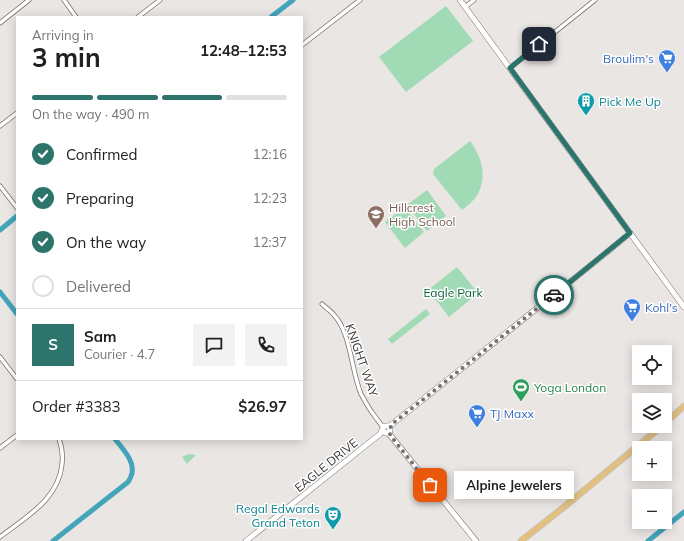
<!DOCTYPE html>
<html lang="en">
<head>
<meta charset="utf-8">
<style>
	:root { --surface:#fff; --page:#f2f2f2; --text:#202124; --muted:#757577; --line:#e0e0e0; --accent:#2d746c }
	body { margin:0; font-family:Mulish,sans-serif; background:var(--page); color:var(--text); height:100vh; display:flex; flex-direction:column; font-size:15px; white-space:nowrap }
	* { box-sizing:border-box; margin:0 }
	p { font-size:13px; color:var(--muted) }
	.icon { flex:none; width:22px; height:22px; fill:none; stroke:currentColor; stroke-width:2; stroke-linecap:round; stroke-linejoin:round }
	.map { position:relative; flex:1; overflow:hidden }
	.panel { position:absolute; left:16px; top:16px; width:287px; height:424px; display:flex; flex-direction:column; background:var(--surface); border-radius:0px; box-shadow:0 2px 10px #0003 }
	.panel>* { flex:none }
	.fabs { position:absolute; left:632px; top:345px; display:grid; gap:8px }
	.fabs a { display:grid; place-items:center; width:40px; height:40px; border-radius:0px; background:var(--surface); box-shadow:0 2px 10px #0003; font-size:20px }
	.pin { position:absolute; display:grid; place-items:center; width:34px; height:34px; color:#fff; margin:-17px; border-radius:8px; box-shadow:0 2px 6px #0006 }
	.courier { position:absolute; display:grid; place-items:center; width:40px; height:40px; margin:-20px; border:3px solid #2d746c; border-radius:50%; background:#fff; color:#222; box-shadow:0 1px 5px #0007 }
	.bubble { position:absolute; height:28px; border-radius:0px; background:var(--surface); box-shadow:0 2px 10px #0003; font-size:13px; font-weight:700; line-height:28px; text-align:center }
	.headline em { font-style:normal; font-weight:700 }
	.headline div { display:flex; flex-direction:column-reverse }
	.headline { display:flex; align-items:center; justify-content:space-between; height:68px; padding:0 16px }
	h1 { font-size:26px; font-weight:700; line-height:30px }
	.bar { display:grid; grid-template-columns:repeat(4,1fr); gap:6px 4px; align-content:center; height:48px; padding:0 16px }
	.bar i { height:5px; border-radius:3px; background:var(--line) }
	.bar .selected { background:var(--accent) }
	.bar p { grid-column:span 4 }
	.line { display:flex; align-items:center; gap:10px; padding:0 16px; border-top:1px solid var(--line) }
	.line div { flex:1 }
	.round { display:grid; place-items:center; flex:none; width:42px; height:42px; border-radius:0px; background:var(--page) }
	ol { padding:0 16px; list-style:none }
	li { display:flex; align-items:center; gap:12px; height:44px }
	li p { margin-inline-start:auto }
	li .icon { padding:4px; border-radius:50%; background:var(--accent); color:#fff; stroke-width:4 }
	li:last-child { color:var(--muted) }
	li i { width:22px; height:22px; border:2px solid var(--line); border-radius:50% }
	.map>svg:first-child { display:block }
</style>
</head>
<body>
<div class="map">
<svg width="684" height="541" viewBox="0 0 684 541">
	<rect width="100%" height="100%" fill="#eae6e4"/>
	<g fill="#a1dbb6">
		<path d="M446,6l27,35 -67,51 -27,-35z"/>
		<path d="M470,141c12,16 18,37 6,56 -4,5 -9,9 -14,13l-29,-36 1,-5z"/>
		<path d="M427,190l19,26 -19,15 -20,-26z"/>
		<path d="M405,207l19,25 -19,16 -20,-26z"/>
		<path d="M457,267l21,26 -29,24 -21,-27z"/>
		<path d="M426,309l4,5 -38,30 -4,-5z"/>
		<path d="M190,454l6,1 -9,9 -5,-7 4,-2z"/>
	</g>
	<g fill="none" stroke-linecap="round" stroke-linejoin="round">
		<g stroke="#43a4ba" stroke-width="5">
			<path d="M271,17l22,-17"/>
			<path d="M0,230l17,-14"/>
			<path d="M0,292l17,22"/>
			<path d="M53,541l75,-59c1,-2 3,-4 3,-6 6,-13 -9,-28 -16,-37"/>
			<path d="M648,541l36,-29"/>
		</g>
		<g stroke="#767371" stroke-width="5">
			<g id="street">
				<path d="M64,0l12,17"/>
				<path d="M465,7l9,-7"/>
				<path d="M138,17l22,-17"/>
				<path d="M0,23l29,-23"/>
				<path d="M302,45l58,-45"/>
				<path d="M510,68l85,-68"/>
				<path d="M0,126l17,-13"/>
				<path d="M0,186l17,22"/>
				<path d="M322,304c4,4 9,7 12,11 17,18 17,55 27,79 4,7 8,15 13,21 3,5 7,8 9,13"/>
				<path d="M0,357l17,22"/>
				<path d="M0,448l17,-13"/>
				<path d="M0,537c26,-20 59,-38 62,-73 1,-9 0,-17 -3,-25"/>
			</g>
		</g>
		<g stroke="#767371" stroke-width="6">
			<g id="secondary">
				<path d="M460,0l224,307"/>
				<path d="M388,426l3,-1 210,-168 29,-24"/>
				<path d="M387,433l3,2 86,106"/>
				<path d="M246,541l134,-107 4,-8h4l2,3v2l-3,2h-2l-2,-3"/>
			</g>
		</g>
		<g stroke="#c3c2c2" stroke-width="7">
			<g id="primary">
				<path d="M665,423l19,-17"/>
				<path d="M521,541l43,-34 98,-81"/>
			</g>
		</g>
		<use href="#street" stroke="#fff" stroke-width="3.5"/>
		<use href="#secondary" stroke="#fff" stroke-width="5"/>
		<use href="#primary" stroke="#e1c080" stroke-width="5.5"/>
	</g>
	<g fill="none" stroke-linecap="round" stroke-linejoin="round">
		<path stroke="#757272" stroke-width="4" stroke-dasharray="0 7.2" d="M430,485l-40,-50v-4l1,-6 163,-130"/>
		<path stroke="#2d746c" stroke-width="5" d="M539,44l-29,24 120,165 -76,62"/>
	</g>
	<defs>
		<g id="supermarket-pin" transform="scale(0.9)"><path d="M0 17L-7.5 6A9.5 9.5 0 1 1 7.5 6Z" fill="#3f7fe0" stroke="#fff"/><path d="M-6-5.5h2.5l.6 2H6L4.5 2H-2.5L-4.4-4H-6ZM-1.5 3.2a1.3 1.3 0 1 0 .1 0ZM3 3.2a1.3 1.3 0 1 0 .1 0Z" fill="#fff"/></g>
		<g id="building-pin" transform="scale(0.9)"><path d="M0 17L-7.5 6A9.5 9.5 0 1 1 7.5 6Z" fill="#0f9aa8" stroke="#fff"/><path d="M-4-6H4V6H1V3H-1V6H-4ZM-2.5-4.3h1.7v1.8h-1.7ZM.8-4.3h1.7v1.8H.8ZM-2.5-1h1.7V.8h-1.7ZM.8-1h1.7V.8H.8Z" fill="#fff"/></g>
		<g id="school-pin" transform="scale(0.9)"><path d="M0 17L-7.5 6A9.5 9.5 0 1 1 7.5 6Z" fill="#8d6e63" stroke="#fff"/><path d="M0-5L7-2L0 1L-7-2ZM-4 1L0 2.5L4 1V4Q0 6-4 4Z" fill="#fff"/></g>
		<g id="stadium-pin" transform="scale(0.9)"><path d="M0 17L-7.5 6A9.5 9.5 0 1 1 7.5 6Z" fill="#2e9e5b" stroke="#fff"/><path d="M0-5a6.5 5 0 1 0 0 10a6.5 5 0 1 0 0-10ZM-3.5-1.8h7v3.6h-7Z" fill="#fff"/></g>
		<g id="theatre-pin" transform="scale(0.9)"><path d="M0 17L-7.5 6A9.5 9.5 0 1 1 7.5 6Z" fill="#0f9aa8" stroke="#fff"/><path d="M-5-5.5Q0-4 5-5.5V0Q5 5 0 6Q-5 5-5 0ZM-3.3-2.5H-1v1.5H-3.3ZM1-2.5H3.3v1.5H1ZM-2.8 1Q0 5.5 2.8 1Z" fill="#fff"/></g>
	</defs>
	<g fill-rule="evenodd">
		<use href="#supermarket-pin" x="667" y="58"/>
		<use href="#building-pin" x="586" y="101"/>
		<use href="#school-pin" x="376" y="214"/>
		<use href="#supermarket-pin" x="632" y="307"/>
		<use href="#stadium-pin" x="521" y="387"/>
		<use href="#supermarket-pin" x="477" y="413"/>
		<use href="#theatre-pin" x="333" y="515"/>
	</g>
	<g text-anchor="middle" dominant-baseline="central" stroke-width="3" stroke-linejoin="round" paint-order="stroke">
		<g font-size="12" fill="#366cbe" stroke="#fff" text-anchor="start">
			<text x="654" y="58" text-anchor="end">Broulim's</text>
			<text x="645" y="307">Kohl's</text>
			<text x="490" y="413">TJ Maxx</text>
		</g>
		<g font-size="12" fill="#0d838f" stroke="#fff" text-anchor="start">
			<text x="599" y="101">Pick Me Up</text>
			<text x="320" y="508" text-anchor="end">Regal Edwards<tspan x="320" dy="14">Grand Teton</tspan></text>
		</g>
		<g font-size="12" fill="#785e54" stroke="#fff" text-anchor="start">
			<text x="389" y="207">Hillcrest<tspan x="389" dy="14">High School</tspan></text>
		</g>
		<g font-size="12" fill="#0b6039" stroke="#fff">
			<text x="453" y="292">Eagle Park</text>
		</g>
		<g font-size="12" fill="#363434" stroke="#fff">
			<text transform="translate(362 360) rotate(71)">KNIGHT WAY</text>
			<text transform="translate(326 465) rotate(-39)">EAGLE DRIVE</text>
		</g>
		<g font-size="12" fill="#27864d" stroke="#fff" text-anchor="start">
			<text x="534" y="387">Yoga London</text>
		</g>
	</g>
</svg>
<div class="fabs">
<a><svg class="icon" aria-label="locate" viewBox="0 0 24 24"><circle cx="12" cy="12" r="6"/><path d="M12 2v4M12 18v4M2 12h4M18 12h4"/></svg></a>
<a><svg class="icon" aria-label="layers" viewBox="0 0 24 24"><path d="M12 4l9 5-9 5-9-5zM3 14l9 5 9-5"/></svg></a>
<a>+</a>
<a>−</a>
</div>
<div class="pin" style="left:430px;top:485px;background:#ea580c"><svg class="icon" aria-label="bag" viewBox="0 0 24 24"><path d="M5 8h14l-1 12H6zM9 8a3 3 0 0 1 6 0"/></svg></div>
<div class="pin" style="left:539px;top:44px;background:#1f2937"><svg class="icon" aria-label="home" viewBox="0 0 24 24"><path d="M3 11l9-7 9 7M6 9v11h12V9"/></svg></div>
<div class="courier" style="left:554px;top:295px"><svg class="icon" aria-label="car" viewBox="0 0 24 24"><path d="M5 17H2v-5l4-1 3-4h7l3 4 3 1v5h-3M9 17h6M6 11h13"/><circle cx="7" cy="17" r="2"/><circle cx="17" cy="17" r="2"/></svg></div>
<div class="bubble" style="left:454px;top:471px;width:120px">Alpine Jewelers</div>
<section class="panel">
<div class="headline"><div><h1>3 min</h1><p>Arriving in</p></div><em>12:48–12:53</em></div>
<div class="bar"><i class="selected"></i><i class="selected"></i><i class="selected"></i><i></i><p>On the way · 490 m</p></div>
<ol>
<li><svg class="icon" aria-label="check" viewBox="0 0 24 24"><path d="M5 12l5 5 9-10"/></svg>Confirmed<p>12:16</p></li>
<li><svg class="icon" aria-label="check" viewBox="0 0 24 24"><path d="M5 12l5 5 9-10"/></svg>Preparing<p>12:23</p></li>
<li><svg class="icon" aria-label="check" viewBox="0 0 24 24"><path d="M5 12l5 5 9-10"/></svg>On the way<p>12:37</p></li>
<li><i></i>Delivered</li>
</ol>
<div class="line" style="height:72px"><b class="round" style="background:var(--accent);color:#fff">S</b><div><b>Sam</b><p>Courier · 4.7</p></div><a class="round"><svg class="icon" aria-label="chat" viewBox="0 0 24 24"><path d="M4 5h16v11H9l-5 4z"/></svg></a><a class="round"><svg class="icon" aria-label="phone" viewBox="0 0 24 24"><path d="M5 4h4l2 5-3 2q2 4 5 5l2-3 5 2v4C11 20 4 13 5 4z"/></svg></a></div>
<div class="line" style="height:52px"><div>Order #3383</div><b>$26.97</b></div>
</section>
</div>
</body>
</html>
